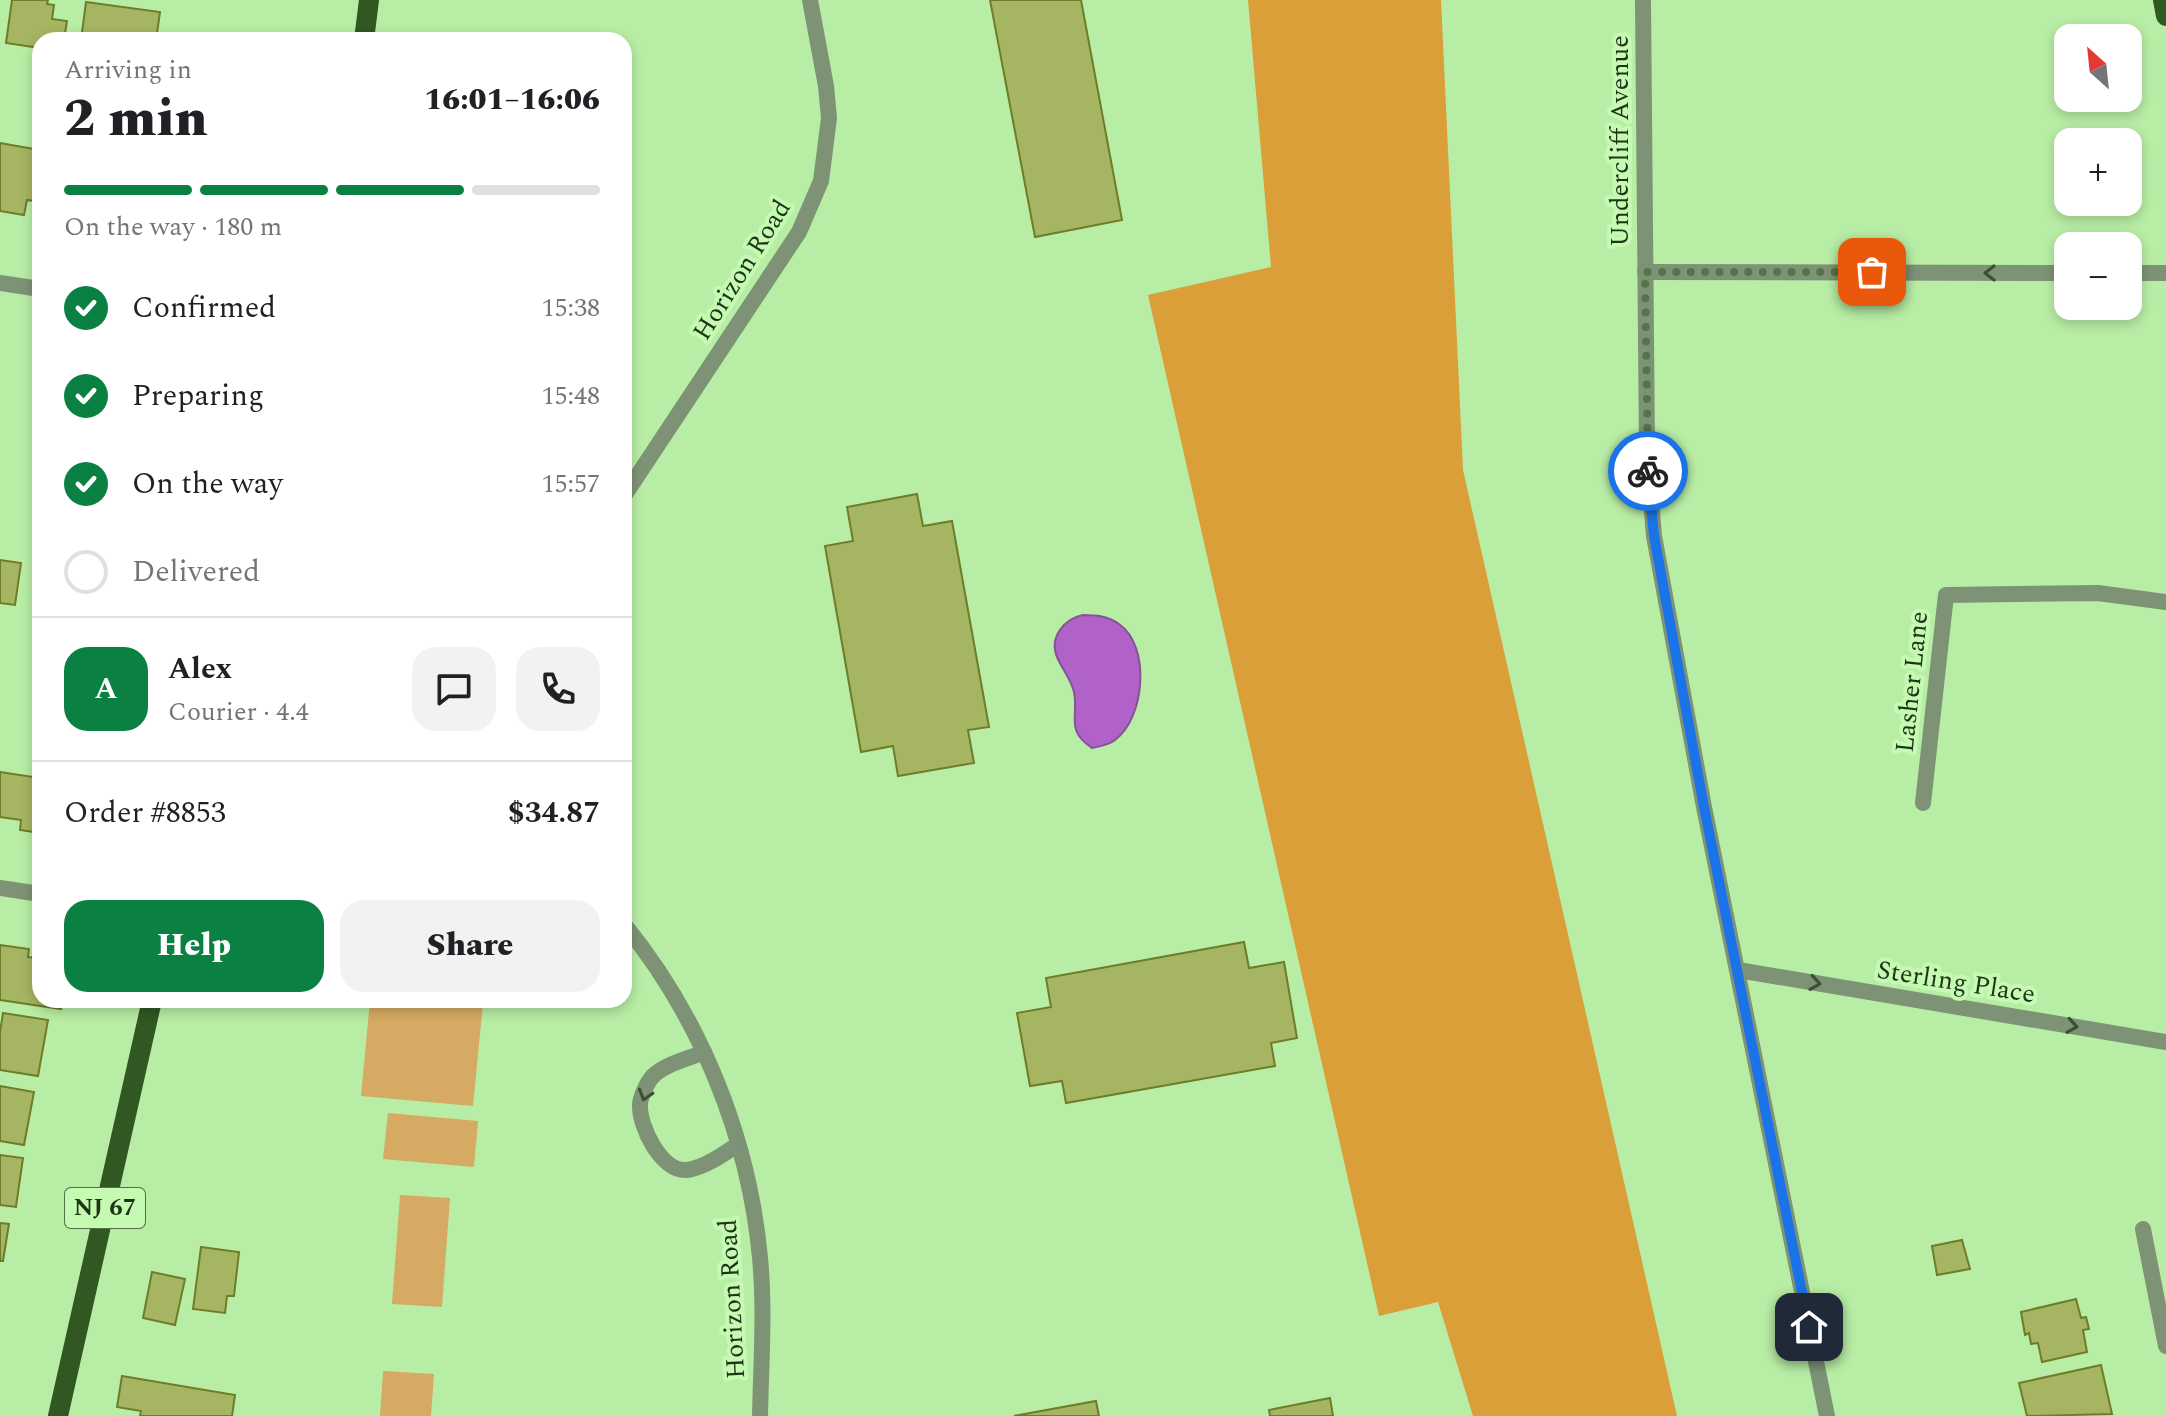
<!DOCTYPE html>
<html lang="en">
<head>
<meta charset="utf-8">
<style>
	:root { --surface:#fff; --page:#f2f2f2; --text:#202124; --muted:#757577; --line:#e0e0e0; --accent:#0b8043 }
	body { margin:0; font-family:Spectral,serif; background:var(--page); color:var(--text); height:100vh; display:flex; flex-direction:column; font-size:30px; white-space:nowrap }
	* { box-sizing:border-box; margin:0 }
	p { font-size:26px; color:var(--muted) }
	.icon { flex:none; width:44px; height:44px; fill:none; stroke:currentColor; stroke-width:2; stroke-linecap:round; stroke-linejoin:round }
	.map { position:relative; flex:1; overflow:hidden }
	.panel { position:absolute; left:32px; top:32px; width:600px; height:976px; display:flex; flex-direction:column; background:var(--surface); border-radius:24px; box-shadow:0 4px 12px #0003 }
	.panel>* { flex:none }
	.needle { width:52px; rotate:333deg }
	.buttons { position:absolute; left:2054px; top:24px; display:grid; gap:16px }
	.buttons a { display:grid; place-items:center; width:88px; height:88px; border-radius:16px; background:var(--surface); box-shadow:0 4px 12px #0003; font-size:40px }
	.pin { position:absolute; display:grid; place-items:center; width:68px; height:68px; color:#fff; margin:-34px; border-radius:16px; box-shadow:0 4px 12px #0006 }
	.courier { position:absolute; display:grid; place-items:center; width:80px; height:80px; margin:-40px; border:6px solid #1a73e8; border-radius:50%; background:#fff; color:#222; box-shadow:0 2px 10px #0007 }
	.head em { font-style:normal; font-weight:800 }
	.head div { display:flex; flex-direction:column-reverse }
	.head { display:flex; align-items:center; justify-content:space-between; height:136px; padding:0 32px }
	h1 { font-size:52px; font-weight:800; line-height:60px }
	.bar { display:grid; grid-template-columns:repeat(4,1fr); gap:12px 8px; align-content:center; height:96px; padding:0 32px }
	.bar i { height:10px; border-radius:6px; background:var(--line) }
	.bar .active { background:var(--accent) }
	.bar p { grid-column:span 4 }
	.line { display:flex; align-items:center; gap:20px; padding:0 32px; border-top:2px solid var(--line) }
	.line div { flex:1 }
	.round { display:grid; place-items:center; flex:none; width:84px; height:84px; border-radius:24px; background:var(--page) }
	ol { padding:0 32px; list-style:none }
	li { display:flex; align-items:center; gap:24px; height:88px }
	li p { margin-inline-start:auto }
	li .icon { padding:8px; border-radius:50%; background:var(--accent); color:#fff; stroke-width:4 }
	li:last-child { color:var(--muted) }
	li i { width:44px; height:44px; border:4px solid var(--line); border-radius:50% }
	.button { display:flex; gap:16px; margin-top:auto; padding:16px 32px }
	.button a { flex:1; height:92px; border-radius:24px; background:var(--accent); color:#fff; font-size:32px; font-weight:800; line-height:92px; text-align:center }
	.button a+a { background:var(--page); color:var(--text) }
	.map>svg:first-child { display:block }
</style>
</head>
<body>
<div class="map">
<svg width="2166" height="1416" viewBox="0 0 2166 1416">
	<rect width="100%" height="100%" fill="#b8eda5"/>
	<g fill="#d6aa63">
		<path d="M370,1000h79l34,3 -10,103 -112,-10z"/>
		<path d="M388,1113l90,8 -4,46 -91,-8z"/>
		<path d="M400,1195l50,3 -8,109 -50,-3z"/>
		<path d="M383,1371l51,3 -3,42h-51z"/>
	</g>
	<path fill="#da9f38" d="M1248,0h193l22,470 214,946h-204l-35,-114 -59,14 -231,-1021 123,-28z"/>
	<path fill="#b062c9" stroke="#845494" stroke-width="2" d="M1083,615c13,0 25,1 36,9 32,22 26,94 -4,116 -6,5 -14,6 -23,8 -27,-18 -13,-31 -18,-56 -3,-13 -12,-23 -17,-35 -8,-20 7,-38 26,-42z"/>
	<g fill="#a6b562" stroke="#6f7c28" stroke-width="2">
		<path d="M12,0h36l-1,4 7,1 -2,14 15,2 -3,19h-24v8l-34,-5z"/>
		<path d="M990,0h91l41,220 -87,17z"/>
		<path d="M86,2l74,10 -4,28h-75z"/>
		<path d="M0,143l40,7v52l-13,-2 -3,15 -24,-4z"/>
		<path d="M917,494l6,32 29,-5 37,206 -21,3 6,33 -76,13 -5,-30 -32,6 -36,-206 28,-5 -6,-34z"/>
		<path d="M0,560l21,3 -6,42 -15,-2z"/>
		<path d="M0,772l40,6v55l-20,-3 1,-10 -21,-3z"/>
		<path d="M1244,942l5,26 35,-6 13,76 -26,5 4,23 -209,37 -4,-22 -32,5 -13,-73 34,-6 -5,-29z"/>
		<path d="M0,945l29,4 -1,8 12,1v42h22l-1,9 -61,-9z"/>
		<path d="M3,1013l45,7 -10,56 -38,-6v-38z"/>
		<path d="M0,1086l34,6 -10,53 -24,-4z"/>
		<path d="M0,1155l23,3 -7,49 -16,-2z"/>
		<path d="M0,1223l9,1 -6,37h-3z"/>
		<path d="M1962,1240l8,29 -33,6 -5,-29z"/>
		<path d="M201,1247l38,5 -5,44h-7l-2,17 -32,-4z"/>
		<path d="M152,1272l33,7 -10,46 -32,-7z"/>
		<path d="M2076,1299l5,19 5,-1 3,12 -6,1 4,22 -45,10 -4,-19 -7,1 -2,-11 -4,2 -4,-23z"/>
		<path d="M2101,1365l11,49 -85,2 -8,-33z"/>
		<path d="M122,1376l113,19 -3,21h-92l1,-5 -24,-4z"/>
		<path d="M1330,1398l3,18h-63l-1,-6z"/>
		<path d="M1096,1401l3,15h-85z"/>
	</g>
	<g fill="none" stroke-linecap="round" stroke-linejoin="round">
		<g stroke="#7e9376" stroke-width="16">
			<path d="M1643,0l4,451 7,85 50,271 123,609"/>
			<path d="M1645,272l423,1"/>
			<path d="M2128,273h38"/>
			<path d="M0,283l40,6"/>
			<path d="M624,496l175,-264 22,-51 8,-63 -3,-32 -16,-86"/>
			<path d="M1923,803l23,-208 152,-2 68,9"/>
			<path d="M0,888l40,6"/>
			<path d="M624,924c76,93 125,213 136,334 5,52 1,105 0,158"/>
			<path d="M1738,970l428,72"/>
			<path d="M704,1052c-16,7 -39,12 -51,24 -5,5 -13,21 -13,29 -1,21 21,67 47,65 17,-2 37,-16 50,-25"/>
			<path d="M2143,1229l23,117"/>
		</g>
		<g stroke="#315722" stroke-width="20">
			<path d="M2163,0l3,16"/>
			<path d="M364,40l5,-40"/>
			<path d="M58,1416l94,-416"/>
		</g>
	</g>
	<defs><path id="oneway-chevron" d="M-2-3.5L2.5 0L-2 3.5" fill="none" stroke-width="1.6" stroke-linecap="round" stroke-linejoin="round" transform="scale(2)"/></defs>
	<g stroke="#3c5034">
		<use href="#oneway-chevron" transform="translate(1990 273) rotate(-180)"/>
		<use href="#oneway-chevron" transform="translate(1815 983) rotate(9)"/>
		<use href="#oneway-chevron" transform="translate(2072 1026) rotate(9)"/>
		<use href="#oneway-chevron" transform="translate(645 1095) rotate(107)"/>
	</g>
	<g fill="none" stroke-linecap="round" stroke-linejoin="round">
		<path stroke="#557449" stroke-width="8" stroke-dasharray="0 14.4" d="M1648,471l-3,-199h227"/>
		<path stroke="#1a73e8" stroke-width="10" d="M1648,471l6,65 50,271 105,520"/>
	</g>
	<g text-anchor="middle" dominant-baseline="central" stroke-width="8" stroke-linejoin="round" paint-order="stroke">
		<rect fill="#c5fab2" stroke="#516f46" stroke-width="2" x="65" y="1188" width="80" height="40" rx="6"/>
		<g font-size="24" font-weight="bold" fill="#1f3317">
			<text x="105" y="1208">NJ 67</text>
		</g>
		<g font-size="26" fill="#1f3317" stroke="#c5fab2">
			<text transform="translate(1620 141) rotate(-90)">Undercliff Avenue</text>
			<text transform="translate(742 270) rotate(-58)">Horizon Road</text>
			<text transform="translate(1912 682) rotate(-84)">Lasher Lane</text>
			<text transform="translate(1956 982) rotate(9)">Sterling Place</text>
			<text transform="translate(732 1299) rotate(-93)">Horizon Road</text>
		</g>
	</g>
</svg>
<div class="buttons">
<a><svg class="needle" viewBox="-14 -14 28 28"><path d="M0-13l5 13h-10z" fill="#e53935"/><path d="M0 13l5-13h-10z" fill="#757577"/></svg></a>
<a>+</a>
<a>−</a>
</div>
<div class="pin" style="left:1872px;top:272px;background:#ea580c"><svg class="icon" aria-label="bag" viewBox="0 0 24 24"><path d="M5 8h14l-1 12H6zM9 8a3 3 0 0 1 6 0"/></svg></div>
<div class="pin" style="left:1809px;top:1327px;background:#1f2937"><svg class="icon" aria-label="home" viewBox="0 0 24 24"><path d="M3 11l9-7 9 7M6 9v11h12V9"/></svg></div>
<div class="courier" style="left:1648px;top:471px"><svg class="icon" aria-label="bike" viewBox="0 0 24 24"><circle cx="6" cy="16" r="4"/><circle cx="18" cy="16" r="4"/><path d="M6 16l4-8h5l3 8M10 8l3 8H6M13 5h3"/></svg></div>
<section class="panel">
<div class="head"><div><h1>2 min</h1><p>Arriving in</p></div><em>16:01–16:06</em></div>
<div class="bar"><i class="active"></i><i class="active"></i><i class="active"></i><i></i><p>On the way · 180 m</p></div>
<ol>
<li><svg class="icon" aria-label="check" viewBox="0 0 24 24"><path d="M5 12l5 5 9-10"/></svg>Confirmed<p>15:38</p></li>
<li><svg class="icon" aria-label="check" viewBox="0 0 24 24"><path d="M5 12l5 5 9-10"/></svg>Preparing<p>15:48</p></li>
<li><svg class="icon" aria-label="check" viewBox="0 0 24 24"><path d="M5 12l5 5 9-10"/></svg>On the way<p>15:57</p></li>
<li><i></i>Delivered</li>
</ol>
<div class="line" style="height:144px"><b class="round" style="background:var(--accent);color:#fff">A</b><div><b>Alex</b><p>Courier · 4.4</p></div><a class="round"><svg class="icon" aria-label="chat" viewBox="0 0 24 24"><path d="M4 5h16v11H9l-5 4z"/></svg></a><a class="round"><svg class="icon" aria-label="phone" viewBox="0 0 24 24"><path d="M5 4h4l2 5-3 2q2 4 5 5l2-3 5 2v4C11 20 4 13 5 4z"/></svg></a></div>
<div class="line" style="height:104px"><div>Order #8853</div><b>$34.87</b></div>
<div class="button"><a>Help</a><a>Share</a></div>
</section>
</div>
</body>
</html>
